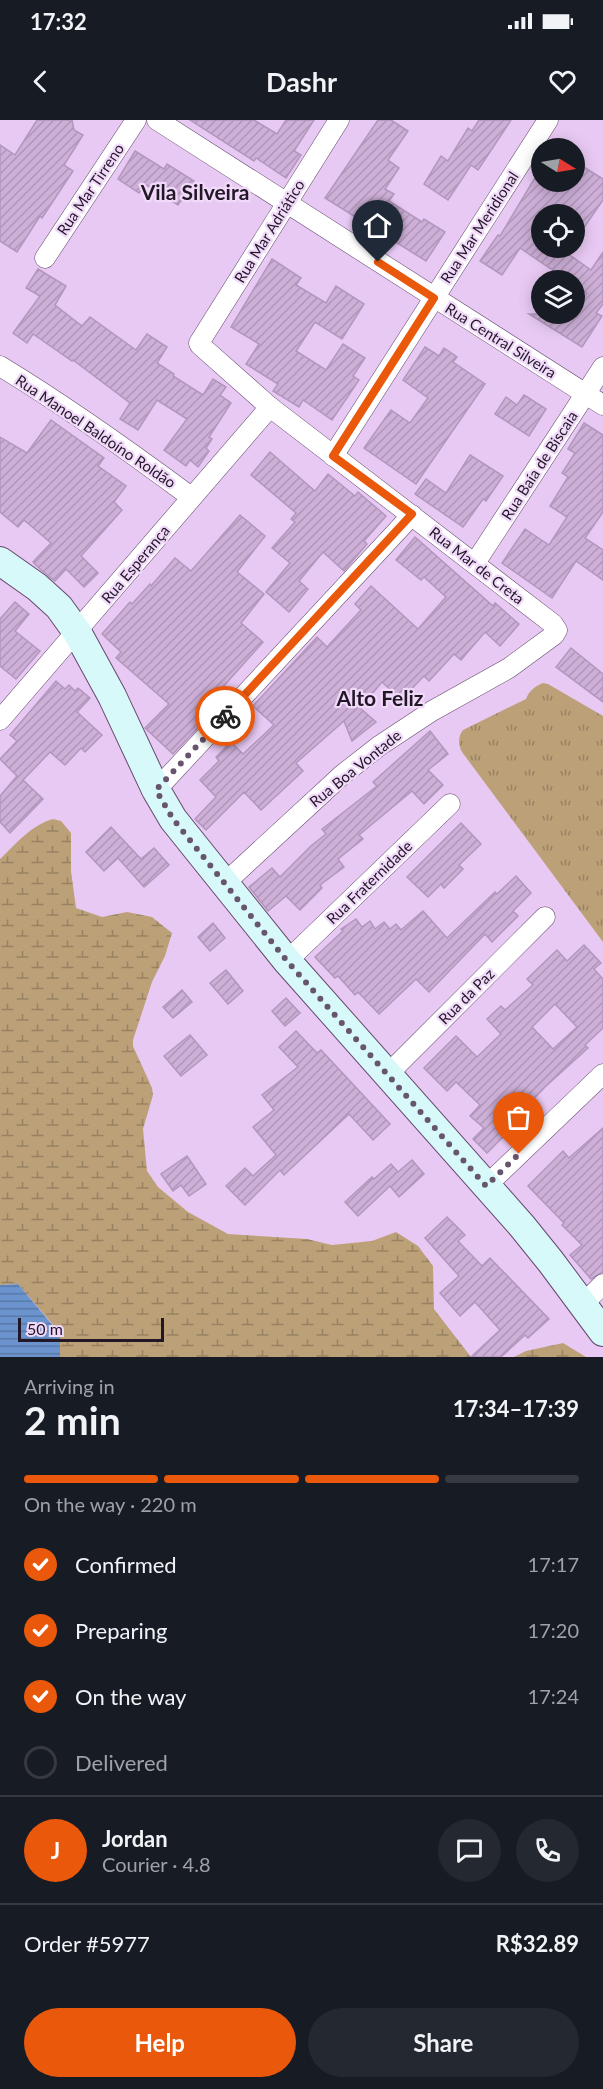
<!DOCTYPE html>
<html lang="en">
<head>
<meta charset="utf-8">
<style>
	:root { --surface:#171b24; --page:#242831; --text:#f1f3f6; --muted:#9ea1a6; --line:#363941; --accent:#ea580c }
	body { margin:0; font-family:Lato,sans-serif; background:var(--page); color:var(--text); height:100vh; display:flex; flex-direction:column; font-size:22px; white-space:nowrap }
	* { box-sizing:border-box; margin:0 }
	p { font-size:20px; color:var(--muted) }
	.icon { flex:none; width:33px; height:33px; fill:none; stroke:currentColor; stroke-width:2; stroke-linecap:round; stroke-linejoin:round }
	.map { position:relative; height:1237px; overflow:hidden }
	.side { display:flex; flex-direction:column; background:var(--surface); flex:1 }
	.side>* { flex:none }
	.needle { width:39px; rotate:101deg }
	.tools { position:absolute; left:531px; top:18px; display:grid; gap:12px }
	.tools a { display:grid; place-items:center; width:54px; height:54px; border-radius:50%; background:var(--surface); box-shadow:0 3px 15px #0003; font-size:30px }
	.scale { position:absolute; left:18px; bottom:15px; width:146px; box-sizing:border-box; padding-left:6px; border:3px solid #221726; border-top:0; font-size:16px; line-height:21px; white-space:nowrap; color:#221726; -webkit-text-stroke:4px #f1d9fa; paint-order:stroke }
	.pin { position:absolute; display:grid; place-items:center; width:51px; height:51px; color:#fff; margin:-62px -26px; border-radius:50% 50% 50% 0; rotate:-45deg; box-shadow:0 0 6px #0007 }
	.pin .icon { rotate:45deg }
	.courier { position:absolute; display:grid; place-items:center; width:60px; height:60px; margin:-30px; border:4px solid #ea580c; border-radius:50%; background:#fff; color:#222; box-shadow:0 2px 8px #0007 }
	.summary em { font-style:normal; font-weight:700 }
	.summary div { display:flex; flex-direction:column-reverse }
	.summary { display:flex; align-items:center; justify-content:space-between; height:102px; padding:0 24px }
	h1 { font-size:39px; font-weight:700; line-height:45px }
	.bar { display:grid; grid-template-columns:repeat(4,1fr); gap:9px 6px; align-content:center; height:72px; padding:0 24px }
	.bar i { height:8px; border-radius:4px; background:var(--line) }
	.bar .selected { background:var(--accent) }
	.bar p { grid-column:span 4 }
	.line { display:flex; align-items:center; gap:15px; padding:0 24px; border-top:2px solid var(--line) }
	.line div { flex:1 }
	.round { display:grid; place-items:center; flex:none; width:63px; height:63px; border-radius:32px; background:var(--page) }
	ol { padding:0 24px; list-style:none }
	li { display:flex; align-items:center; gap:18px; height:66px }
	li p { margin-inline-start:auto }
	li .icon { padding:6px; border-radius:50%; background:var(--accent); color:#fff; stroke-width:4 }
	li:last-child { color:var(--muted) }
	li i { width:33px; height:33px; border:3px solid var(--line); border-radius:50% }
	.cta { display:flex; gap:12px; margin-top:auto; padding:12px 24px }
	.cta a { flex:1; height:69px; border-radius:36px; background:var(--accent); color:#fff; font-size:24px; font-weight:700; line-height:69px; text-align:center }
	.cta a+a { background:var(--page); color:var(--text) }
	.status { display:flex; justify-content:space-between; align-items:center; height:42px; padding:0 30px; background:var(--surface); direction:ltr }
	.status svg { height:16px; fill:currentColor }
	header { display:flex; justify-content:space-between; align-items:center; height:78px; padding:0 24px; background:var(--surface); font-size:27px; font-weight:700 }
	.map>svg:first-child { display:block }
</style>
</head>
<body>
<div class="status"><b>17:32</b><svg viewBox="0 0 49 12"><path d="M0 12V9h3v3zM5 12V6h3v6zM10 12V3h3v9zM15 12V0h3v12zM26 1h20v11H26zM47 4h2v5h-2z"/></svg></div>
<header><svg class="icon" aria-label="back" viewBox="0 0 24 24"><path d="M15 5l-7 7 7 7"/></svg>Dashr<svg class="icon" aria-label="heart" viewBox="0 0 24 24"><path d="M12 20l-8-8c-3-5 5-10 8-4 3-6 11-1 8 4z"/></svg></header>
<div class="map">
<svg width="603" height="1237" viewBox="0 0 603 1237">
	<defs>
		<pattern id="wetland-marsh" width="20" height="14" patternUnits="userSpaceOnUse" patternTransform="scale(1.5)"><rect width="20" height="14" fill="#bca178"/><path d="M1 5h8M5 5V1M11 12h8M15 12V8" fill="none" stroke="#988262"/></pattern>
		<pattern id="park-tufts" width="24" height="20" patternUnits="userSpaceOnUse" patternTransform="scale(1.5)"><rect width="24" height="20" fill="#bca178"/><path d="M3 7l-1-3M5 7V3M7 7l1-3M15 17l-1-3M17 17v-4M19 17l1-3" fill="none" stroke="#988262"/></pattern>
		<pattern id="water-rules" width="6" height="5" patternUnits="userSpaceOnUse" patternTransform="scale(1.5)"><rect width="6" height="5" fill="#6b94ce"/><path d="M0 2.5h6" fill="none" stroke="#5878a7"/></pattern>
		<pattern id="building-hatch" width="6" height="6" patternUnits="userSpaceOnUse" patternTransform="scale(1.5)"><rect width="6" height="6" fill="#cdafd7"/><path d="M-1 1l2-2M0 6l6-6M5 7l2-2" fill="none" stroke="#b096b8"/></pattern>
	</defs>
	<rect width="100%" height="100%" fill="#e8c9f3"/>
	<g fill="url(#wetland-marsh)">
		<path d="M53,699l8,2 10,12v38l5,37 26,9 25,-5 25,5 20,16 -7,23 -13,26 -19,58v6l19,42 1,7 -10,34 4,42 11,16 30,25 40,22 79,5 25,6 40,-4 24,-9 22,14 15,20 1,43 37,48h-411v-24l-42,-49 -18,1v-426c16,-15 31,-34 53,-40z"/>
		<path d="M563,1223l23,14h-72l12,-6z"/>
	</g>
	<path fill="url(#park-tufts)" d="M543,563l5,1 55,32v226l-141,-190c-4,-7 -4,-16 1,-22l63,-31c3,-8 9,-13 17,-16z"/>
	<path fill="url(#water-rules)" d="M18,1164l42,50v23h-60v-72z"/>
	<g fill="url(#building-hatch)" stroke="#b396be" stroke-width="1.5" fill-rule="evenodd">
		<path d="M37,0h35l2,10 9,5 -19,30 9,6 -31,47 -2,-2 -23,36 -17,-11v-96l15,10z"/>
		<path d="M190,0h64l23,14 9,-14h28l-20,31 7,4 -15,23 -30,-20 -2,3z"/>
		<path d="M378,0h13l17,11 -20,29 11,8 -14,21 9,5 -5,7 33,21 2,-3 21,13 -19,29 -101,-63z"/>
		<path d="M479,0h32l-33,50 -7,-5 -23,35 -24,-16 17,-28 7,5 20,-33 4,3z"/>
		<path d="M135,31l29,18 3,-5 27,17 -16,24 -33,-21 -6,9 -21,-14z"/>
		<path d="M574,41l29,18v21l-29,42v-28h-32v34h29l-4,5 24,17 12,-18v52l-7,9 6,3 -20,31 -53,-33h45l13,-21 -13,-8v-5h-6l-5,-3 -43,-29 -18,27 -22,-14 18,-26 2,1 36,-60 6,6h32z"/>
		<path d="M272,139l29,19 -5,7 30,18 10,-17 28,18 -22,35 -27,-17 -19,29 30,19 17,-26 22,14 -12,18 6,4 -27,40 -29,-20 -4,7 -26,-16 5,-7 -32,-20 13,-20 -28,-17z"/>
		<path d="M38,149l28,17 -11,19 27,21 8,-9 46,33 11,-16 20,13 -10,16 17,11 -1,2 30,19 10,-16 13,8 -6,8 11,8 -22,34 3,2 -6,9 3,3 -11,16 -8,-7 -4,6 -22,-16 23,-31 -30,-19 -19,30 -18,-11 10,-16 -57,-43 -1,1 -39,-27 -6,9 -14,-10 27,-37 -14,-8z"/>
		<path d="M425,227l14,9 5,-8 13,9 -4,5 32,22 -69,100 -52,-36 27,-38 19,13 18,-25 -25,-18z"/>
		<path d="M524,275l22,14 -17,27 -34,-22 11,-17 11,8z"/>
		<path d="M51,300l53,38 -6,8 28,20 -12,16 8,8 -41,46 17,17 -14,14 -18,-18 -11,12 -15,-12 -7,-7 18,-19 -27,-23 -6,7 -18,-15v-75l27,16z"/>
		<path d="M584,303l19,12v77l-18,26 18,12v30l-27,-19 -24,37 -50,-35 23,-34 24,16 18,-28 -17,-11 18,-29 -6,-4 13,-20 -7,-4z"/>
		<path d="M270,332l45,39 13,-17 27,22 3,-4 28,24 -22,25 3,3 -23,27 -21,-19 -24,29 9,8 -19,23 -23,-20 24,-29 -18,-15 23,-26 -4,-3 5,-6 -45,-38z"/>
		<path d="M470,335l33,21 -17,25 -3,-2 -20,28 -48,-33 11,-15 20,14z"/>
		<path d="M240,395l25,21 -28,36 27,22 -23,29 22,19 -50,56 7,6 -47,50 -28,-26 24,-24 -53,-46 5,-6 -19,-18 28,-32 2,2 18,-20 1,2 24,-28 16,13z"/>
		<path d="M415,417l78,69 2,-3 24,21 -19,22 -15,-14 -24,28 -7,-6 -25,27 -5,-5 -23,24 -19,-18 -22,26 16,14 -24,19 -8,-20 -48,42 7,8 -42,39 -17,-18 -38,38 -11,-11 21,-22 -16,-17 19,-19 -3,-4 15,-15 12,12 31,-29 -21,-19 64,-69 10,10 34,-37 -6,-6 16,-18 47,43 28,-32 -22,-20 -3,3 -25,-20z"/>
		<path d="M15,482l14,12 -14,17 25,20 -24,28 -16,-13v-47z"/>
		<path d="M571,528l32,26v28l-47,-35z"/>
		<path d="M56,561l9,8 4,-4 6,6 3,-3 12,10 -13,14 25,23 -17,17 -4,-4 -16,17 -15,-13 -27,28 20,19 -33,34 -10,-11v-26l17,-20 -17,-17 17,-18 -7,-6z"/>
		<path d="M430,611l18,23 -20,16 15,15 -19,19 -12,-13 -53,44 4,4 -25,20 6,8 -24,18 2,3 -22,22 -14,-14 -18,15 -19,-24 23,-19 8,9 31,-31 15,-12 -4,-5 55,-43 -4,-4z"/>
		<path d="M461,703l20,21 -22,21 4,4 -19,19 -3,-4 -13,13 -21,-20z"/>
		<path d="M111,707l30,32 13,-11 15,17 -25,22 -26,-29 -14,13 -18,-19z"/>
		<path d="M516,756l15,17 -18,18 5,5 -26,26 -7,-8 -56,58 -13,-13 -37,35 -21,-22 -3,3 -17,-19 -3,2 -20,-21 28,-26 -2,-2 15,-10 6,8 8,-6 5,8 9,-7 6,7 6,-5 5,6 22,-19 24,27 48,-46 2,2z"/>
		<path d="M213,803l12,15 -15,13 -12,-14z"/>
		<path d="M584,825l17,18 -7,6 9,10v49l-18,17 3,3 -43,39 -24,25 4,3 -38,38 -14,-14 11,-11 -14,-12 10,-11 -24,-23 -9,9 -23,-23 32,-32 21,21 24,-23 -14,-15 14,-13 4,4 28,-25 -6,-6 30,-29 10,11zM555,884l22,23 -24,22 -21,-22z"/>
		<path d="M226,850l17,21 -15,13 -18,-21z"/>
		<path d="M182,870l10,12 -19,16 -10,-11z"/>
		<path d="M286,878l14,15 -15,13 -13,-15z"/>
		<path d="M296,911l21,22 4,-3 69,74 -17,16 -24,-26 -65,61 -4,-5 -35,35 -19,-19 19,-18 8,8 23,-21 -23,-28 21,-17 -12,-15 36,-28 -19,-20z"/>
		<path d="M190,915l17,20 -26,21 -17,-20z"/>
		<path d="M603,1008v144l-12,7 -21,-24 12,-10 -20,-20 2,-2 -36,-37 35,-35 6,7z"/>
		<path d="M187,1036l19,28 -17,12 -8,-11 -8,6 -12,-17z"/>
		<path d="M412,1040l12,14 -25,23 -9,-11 -32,30 -13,-14 27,-25 2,2 17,-15 7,8z"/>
		<path d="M447,1097l18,18 -7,6 24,25 8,-8 59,61 -21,19 -3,-3 -24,22h-30l29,-27 -25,-28 -15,14 -20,-23 19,-17 -34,-38z"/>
	</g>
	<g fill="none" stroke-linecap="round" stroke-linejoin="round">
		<g stroke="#63496c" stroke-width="21">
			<g id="minor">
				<path d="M157,0l446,285"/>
				<path d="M45,138l91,-138"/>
				<path d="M0,246c66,40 129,85 191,131"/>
				<path d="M333,336l215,-336"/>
				<path d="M475,443l128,-196"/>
				<path d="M0,600l270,-313"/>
				<path d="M156,670l256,-275"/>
				<path d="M225,763l117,-108 37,-29 53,-35 77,-43 45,-33 3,-5 -4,-6 -283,-217 -70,-62 -1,-2 140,-223"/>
				<path d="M287,841l163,-157"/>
				<path d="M388,954l157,-157"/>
				<path d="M486,1066l117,-112"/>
				<path d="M583,1184l20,-20"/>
			</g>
		</g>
		<g stroke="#63496c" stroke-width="30">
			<path id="secondary" d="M0,441l37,26 22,20 18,25 35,64 44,94 17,29 24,30 90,112 235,265 29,36 52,70"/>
		</g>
		<use href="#minor" stroke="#fff" stroke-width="20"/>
		<use href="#secondary" stroke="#d8f9f9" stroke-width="28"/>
	</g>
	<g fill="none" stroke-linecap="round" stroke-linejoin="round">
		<path stroke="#67556e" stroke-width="6" stroke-dasharray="0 10.8" d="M225,596l-69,74 17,29 114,142 199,225 33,-32"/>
		<path stroke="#ea580c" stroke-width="8" d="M225,596l187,-202 -79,-58 101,-158 -56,-36"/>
	</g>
	<g text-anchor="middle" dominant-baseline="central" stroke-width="4.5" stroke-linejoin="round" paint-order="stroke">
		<g font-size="15" fill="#221726" stroke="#f1d9fa">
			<text transform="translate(90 69) rotate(-56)">Rua Mar Tirreno</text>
			<text transform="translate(479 107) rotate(-57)">Rua Mar Meridional</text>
			<text transform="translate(269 111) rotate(-58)">Rua Mar Adriático</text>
			<text transform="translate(501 220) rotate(32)">Rua Central Silveira</text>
			<text transform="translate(96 311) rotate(34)">Rua Manoel Baldoíno Roldão</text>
			<text transform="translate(539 345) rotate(-57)">Rua Baía de Biscaia</text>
			<text transform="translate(135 444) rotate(-50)">Rua Esperança</text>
			<text transform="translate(477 445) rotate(38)">Rua Mar de Creta</text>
			<text transform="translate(355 648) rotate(-39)">Rua Boa Vontade</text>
			<text transform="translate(369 762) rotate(-44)">Rua Fraternidade</text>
			<text transform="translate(466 876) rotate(-45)">Rua da Paz</text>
		</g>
		<g font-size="21" font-weight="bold" fill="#221726" stroke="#f1d9fa">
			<text x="195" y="71">Vila Silveira</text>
			<text x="380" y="577">Alto Feliz</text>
		</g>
	</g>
</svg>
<div class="tools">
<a><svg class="needle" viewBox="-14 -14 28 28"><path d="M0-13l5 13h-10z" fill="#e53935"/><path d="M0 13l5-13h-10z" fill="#9ea1a6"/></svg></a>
<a><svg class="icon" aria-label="locate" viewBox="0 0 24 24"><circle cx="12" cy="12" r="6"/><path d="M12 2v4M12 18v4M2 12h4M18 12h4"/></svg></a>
<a><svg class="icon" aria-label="layers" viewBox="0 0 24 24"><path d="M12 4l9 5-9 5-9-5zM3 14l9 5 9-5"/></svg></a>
</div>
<div class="scale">50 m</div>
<div class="pin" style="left:519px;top:1034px;background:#ea580c"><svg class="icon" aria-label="bag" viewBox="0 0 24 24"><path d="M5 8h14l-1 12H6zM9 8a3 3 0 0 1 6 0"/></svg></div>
<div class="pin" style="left:378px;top:142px;background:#1f2937"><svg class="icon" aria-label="home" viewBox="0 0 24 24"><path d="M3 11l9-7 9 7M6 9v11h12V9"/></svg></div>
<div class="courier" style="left:225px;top:596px"><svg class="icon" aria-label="bike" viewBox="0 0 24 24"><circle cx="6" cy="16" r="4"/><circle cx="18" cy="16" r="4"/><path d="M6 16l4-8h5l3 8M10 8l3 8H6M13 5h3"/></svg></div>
</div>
<section class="side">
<div class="summary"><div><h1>2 min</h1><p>Arriving in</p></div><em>17:34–17:39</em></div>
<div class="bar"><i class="selected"></i><i class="selected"></i><i class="selected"></i><i></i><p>On the way · 220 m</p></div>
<ol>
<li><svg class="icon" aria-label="check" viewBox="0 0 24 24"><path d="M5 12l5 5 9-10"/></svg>Confirmed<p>17:17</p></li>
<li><svg class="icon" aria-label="check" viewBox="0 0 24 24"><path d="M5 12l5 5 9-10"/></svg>Preparing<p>17:20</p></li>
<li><svg class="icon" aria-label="check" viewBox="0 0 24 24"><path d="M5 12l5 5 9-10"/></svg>On the way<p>17:24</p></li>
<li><i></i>Delivered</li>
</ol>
<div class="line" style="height:108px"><b class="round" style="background:var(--accent);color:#fff">J</b><div><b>Jordan</b><p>Courier · 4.8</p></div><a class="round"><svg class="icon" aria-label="chat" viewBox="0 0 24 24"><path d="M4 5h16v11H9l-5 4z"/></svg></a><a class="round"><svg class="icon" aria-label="phone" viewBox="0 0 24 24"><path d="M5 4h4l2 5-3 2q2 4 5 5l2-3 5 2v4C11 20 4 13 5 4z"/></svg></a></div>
<div class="line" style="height:78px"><div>Order #5977</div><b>R$32.89</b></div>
<div class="cta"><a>Help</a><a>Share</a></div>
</section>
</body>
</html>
